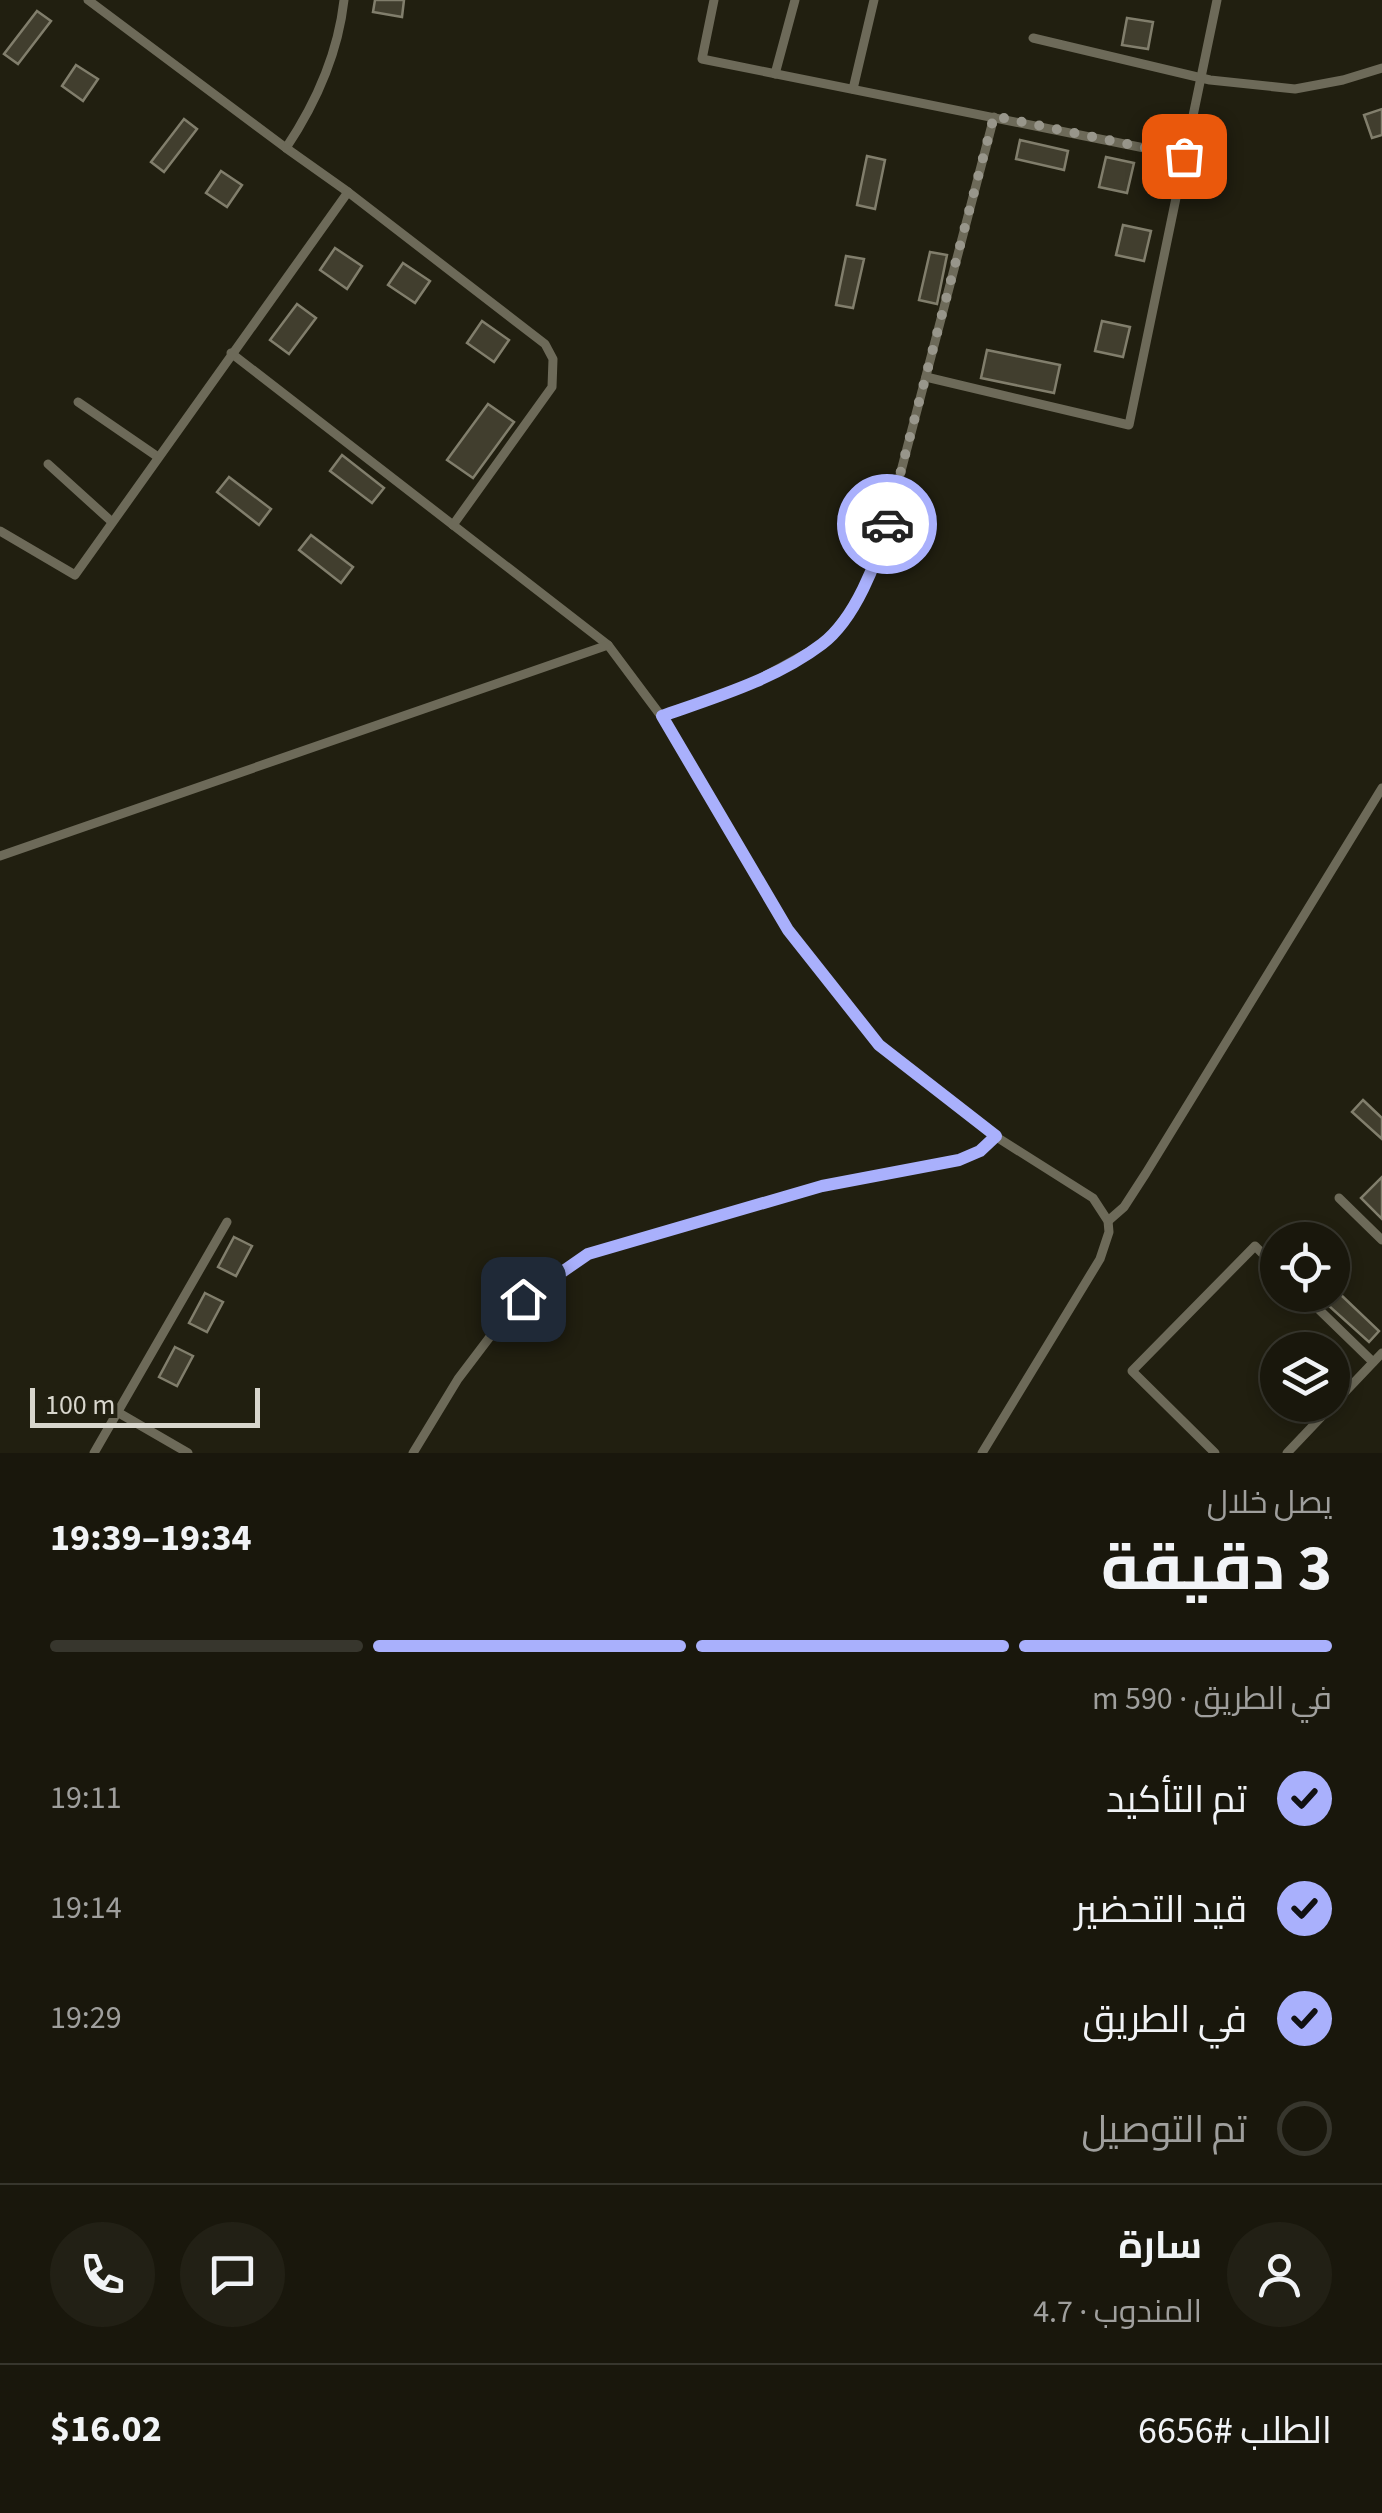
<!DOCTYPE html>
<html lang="ar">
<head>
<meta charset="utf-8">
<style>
	:root { --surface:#19170c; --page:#222015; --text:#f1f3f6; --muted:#9f9f9d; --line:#37362d; --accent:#a9b0fc }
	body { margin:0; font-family:"Source Sans 3",Cairo,sans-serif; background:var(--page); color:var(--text); direction:rtl; height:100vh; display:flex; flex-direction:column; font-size:38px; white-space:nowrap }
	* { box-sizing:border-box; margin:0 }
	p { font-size:32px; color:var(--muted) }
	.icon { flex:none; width:55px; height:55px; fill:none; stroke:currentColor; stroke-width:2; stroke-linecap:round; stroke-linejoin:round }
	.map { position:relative; height:1453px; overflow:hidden; direction:ltr }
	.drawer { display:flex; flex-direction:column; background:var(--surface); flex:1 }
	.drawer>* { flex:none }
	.buttons { position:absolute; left:1260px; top:1222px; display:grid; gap:20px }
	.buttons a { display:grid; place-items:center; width:90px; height:90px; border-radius:50%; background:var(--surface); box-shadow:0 5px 15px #0003,0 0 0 2px var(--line); font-size:50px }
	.scale { position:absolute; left:30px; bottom:25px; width:230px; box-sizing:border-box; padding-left:10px; border:5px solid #d8d6cd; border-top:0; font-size:28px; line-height:35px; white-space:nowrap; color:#d8d6cd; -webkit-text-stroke:8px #211f10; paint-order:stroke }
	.pin { position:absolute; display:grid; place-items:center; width:85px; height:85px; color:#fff; margin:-42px; border-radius:20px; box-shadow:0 5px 15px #0006 }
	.courier { position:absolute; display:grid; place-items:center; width:100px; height:100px; margin:-50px; border:8px solid #a9b0fc; border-radius:50%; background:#fff; color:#222; box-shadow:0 2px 12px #0007 }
	.summary em { font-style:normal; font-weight:700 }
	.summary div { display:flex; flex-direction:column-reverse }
	.summary { display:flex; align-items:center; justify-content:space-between; height:170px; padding:0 50px }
	h1 { font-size:65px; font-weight:700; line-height:75px }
	.bar { display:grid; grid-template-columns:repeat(4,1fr); gap:15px 10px; align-content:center; height:120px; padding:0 50px }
	.bar i { height:12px; border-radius:8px; background:var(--line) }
	.bar .current { background:var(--accent) }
	.bar p { grid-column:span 4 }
	.line { display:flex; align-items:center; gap:25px; padding:0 50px; border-top:2px solid var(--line) }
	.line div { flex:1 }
	.round { display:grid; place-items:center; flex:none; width:105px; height:105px; border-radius:52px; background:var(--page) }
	ol { padding:0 50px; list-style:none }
	li { display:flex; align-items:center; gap:30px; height:110px }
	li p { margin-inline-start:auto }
	li .icon { padding:10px; border-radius:50%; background:var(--accent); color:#111; stroke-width:4 }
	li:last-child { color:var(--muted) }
	li i { width:55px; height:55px; border:5px solid var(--line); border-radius:50% }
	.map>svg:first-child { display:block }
</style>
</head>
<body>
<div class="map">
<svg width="1382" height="1453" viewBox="0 0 1382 1453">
	<rect width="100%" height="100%" fill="#211f10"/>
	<g fill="#413e2e" stroke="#817e6c" stroke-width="2.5">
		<path d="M375,0h29l-2,17 -29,-5z"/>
		<path d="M37,11l14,10 -33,43 -14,-10z"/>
		<path d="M1127,18l26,4 -5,27 -26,-4z"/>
		<path d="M76,65l22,14 -15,22 -21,-15z"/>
		<path d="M1382,109v26l-10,3 -8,-23z"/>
		<path d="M184,119l13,10 -33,43 -13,-10z"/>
		<path d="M1020,140l48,11 -4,19 -48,-11z"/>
		<path d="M867,156l18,4 -10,49 -18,-4z"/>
		<path d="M1106,157l28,6 -7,30 -28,-6z"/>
		<path d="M221,171l21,14 -15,22 -21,-14z"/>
		<path d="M1123,225l28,6 -7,30 -28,-6z"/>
		<path d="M335,248l27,18 -15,23 -27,-19z"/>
		<path d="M930,252l17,3 -10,49 -18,-4z"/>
		<path d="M846,256l18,3 -11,49 -17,-3z"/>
		<path d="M403,263l27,18 -15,22 -27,-18z"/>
		<path d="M297,304l19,14 -27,36 -19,-14z"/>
		<path d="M482,321l27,19 -15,22 -27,-19z"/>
		<path d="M1102,321l28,6 -7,30 -28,-6z"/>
		<path d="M987,350l73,15 -6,28 -73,-15z"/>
		<path d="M488,404l26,18 -41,56 -26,-18z"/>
		<path d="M342,455l42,33 -12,15 -42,-32z"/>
		<path d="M229,477l42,32 -12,16 -42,-33z"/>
		<path d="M311,535l42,32 -12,16 -42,-33z"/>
		<path d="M1363,1100l19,18v21l-30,-27z"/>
		<path d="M1382,1177v42l-21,-21z"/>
		<path d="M234,1237l18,9 -16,30 -18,-9z"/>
		<path d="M205,1293l18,9 -16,30 -18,-9z"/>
		<path d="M1340,1294l39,37 -10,11 -40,-36z"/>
		<path d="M175,1347l18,9 -16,30 -18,-9z"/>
	</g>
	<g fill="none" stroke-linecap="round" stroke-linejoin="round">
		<g stroke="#6d6a59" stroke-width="9">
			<path d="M88,0l198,148"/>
			<path d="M344,0c-6,54 -28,103 -58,148l62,44"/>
			<path d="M714,0l-12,59 482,97"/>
			<path d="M1033,38l177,42 85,9 48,-9 39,-12"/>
			<path d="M775,74l20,-74"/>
			<path d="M853,89l21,-89"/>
			<path d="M231,353l377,292 59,79 121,206 91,115 116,91 98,62 15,23 1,11 -9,27 -118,194"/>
			<path d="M926,377l203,48 88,-425"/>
			<path d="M78,402l80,55"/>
			<path d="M48,464l64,58"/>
			<path d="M0,531l75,44 273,-383 197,152 8,15 -1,28 -99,138"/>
			<path d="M662,717l90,-34 73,-40 29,-37 25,-51 115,-438"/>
			<path d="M0,856l608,-211"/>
			<path d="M1339,1198l43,42"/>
			<path d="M1108,1221l16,-14 22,-34 236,-385"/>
			<path d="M1304,1295l69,67"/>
			<path d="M119,1413l69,40"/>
			<path d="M94,1453l133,-231"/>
			<path d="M413,1453l45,-74 47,-62 35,-32 48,-31 234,-68 137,-26 21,-9 15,-15"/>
			<path d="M1215,1453l-83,-82 123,-125 23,23"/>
			<path d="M1287,1453l95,-100"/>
		</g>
	</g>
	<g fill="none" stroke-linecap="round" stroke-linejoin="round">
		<path stroke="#98968b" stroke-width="10" stroke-dasharray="0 18" d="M887,524l107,-408 190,40"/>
		<path stroke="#a9b0fc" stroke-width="12" d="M523,1299l65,-45 234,-68 137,-26 21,-9 16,-15 -117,-91 -91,-115 -126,-214c54,-19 114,-37 160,-72 33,-25 55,-82 65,-120"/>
	</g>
</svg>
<div class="buttons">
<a><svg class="icon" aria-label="locate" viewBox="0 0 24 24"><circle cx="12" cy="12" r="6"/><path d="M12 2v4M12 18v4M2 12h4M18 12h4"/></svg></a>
<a><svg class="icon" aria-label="layers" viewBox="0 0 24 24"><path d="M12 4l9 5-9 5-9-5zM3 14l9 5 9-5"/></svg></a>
</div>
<div class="scale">100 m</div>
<div class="pin" style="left:1184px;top:156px;background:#ea580c"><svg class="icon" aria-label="bag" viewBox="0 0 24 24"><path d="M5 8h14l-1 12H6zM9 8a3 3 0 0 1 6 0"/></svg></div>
<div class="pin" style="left:523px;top:1299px;background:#1f2937"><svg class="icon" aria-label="home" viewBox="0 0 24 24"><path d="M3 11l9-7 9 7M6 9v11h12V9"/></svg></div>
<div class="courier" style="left:887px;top:524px"><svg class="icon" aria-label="car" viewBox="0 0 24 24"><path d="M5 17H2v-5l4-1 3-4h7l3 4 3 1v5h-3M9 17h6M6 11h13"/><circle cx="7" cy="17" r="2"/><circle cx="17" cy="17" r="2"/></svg></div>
</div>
<section class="drawer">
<div class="summary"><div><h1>3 دقيقة</h1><p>يصل خلال</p></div><em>19:34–19:39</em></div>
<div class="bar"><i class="current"></i><i class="current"></i><i class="current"></i><i></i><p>في الطريق · 590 m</p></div>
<ol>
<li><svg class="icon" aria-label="check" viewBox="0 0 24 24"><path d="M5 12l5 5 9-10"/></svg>تم التأكيد<p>19:11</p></li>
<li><svg class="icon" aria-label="check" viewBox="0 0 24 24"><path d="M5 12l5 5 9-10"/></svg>قيد التحضير<p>19:14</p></li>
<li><svg class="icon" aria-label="check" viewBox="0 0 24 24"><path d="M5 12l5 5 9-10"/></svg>في الطريق<p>19:29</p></li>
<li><i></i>تم التوصيل</li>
</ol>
<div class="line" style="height:180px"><a class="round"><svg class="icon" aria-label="person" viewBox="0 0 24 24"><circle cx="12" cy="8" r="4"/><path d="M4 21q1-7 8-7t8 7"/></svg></a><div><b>سارة</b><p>المندوب · 4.7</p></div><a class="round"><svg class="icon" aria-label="chat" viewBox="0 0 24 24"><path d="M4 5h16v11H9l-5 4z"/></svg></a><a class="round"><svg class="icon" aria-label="phone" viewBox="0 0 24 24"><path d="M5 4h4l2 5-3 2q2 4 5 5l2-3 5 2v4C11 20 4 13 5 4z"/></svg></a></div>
<div class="line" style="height:130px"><div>الطلب #6656</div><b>$16.02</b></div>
</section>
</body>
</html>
